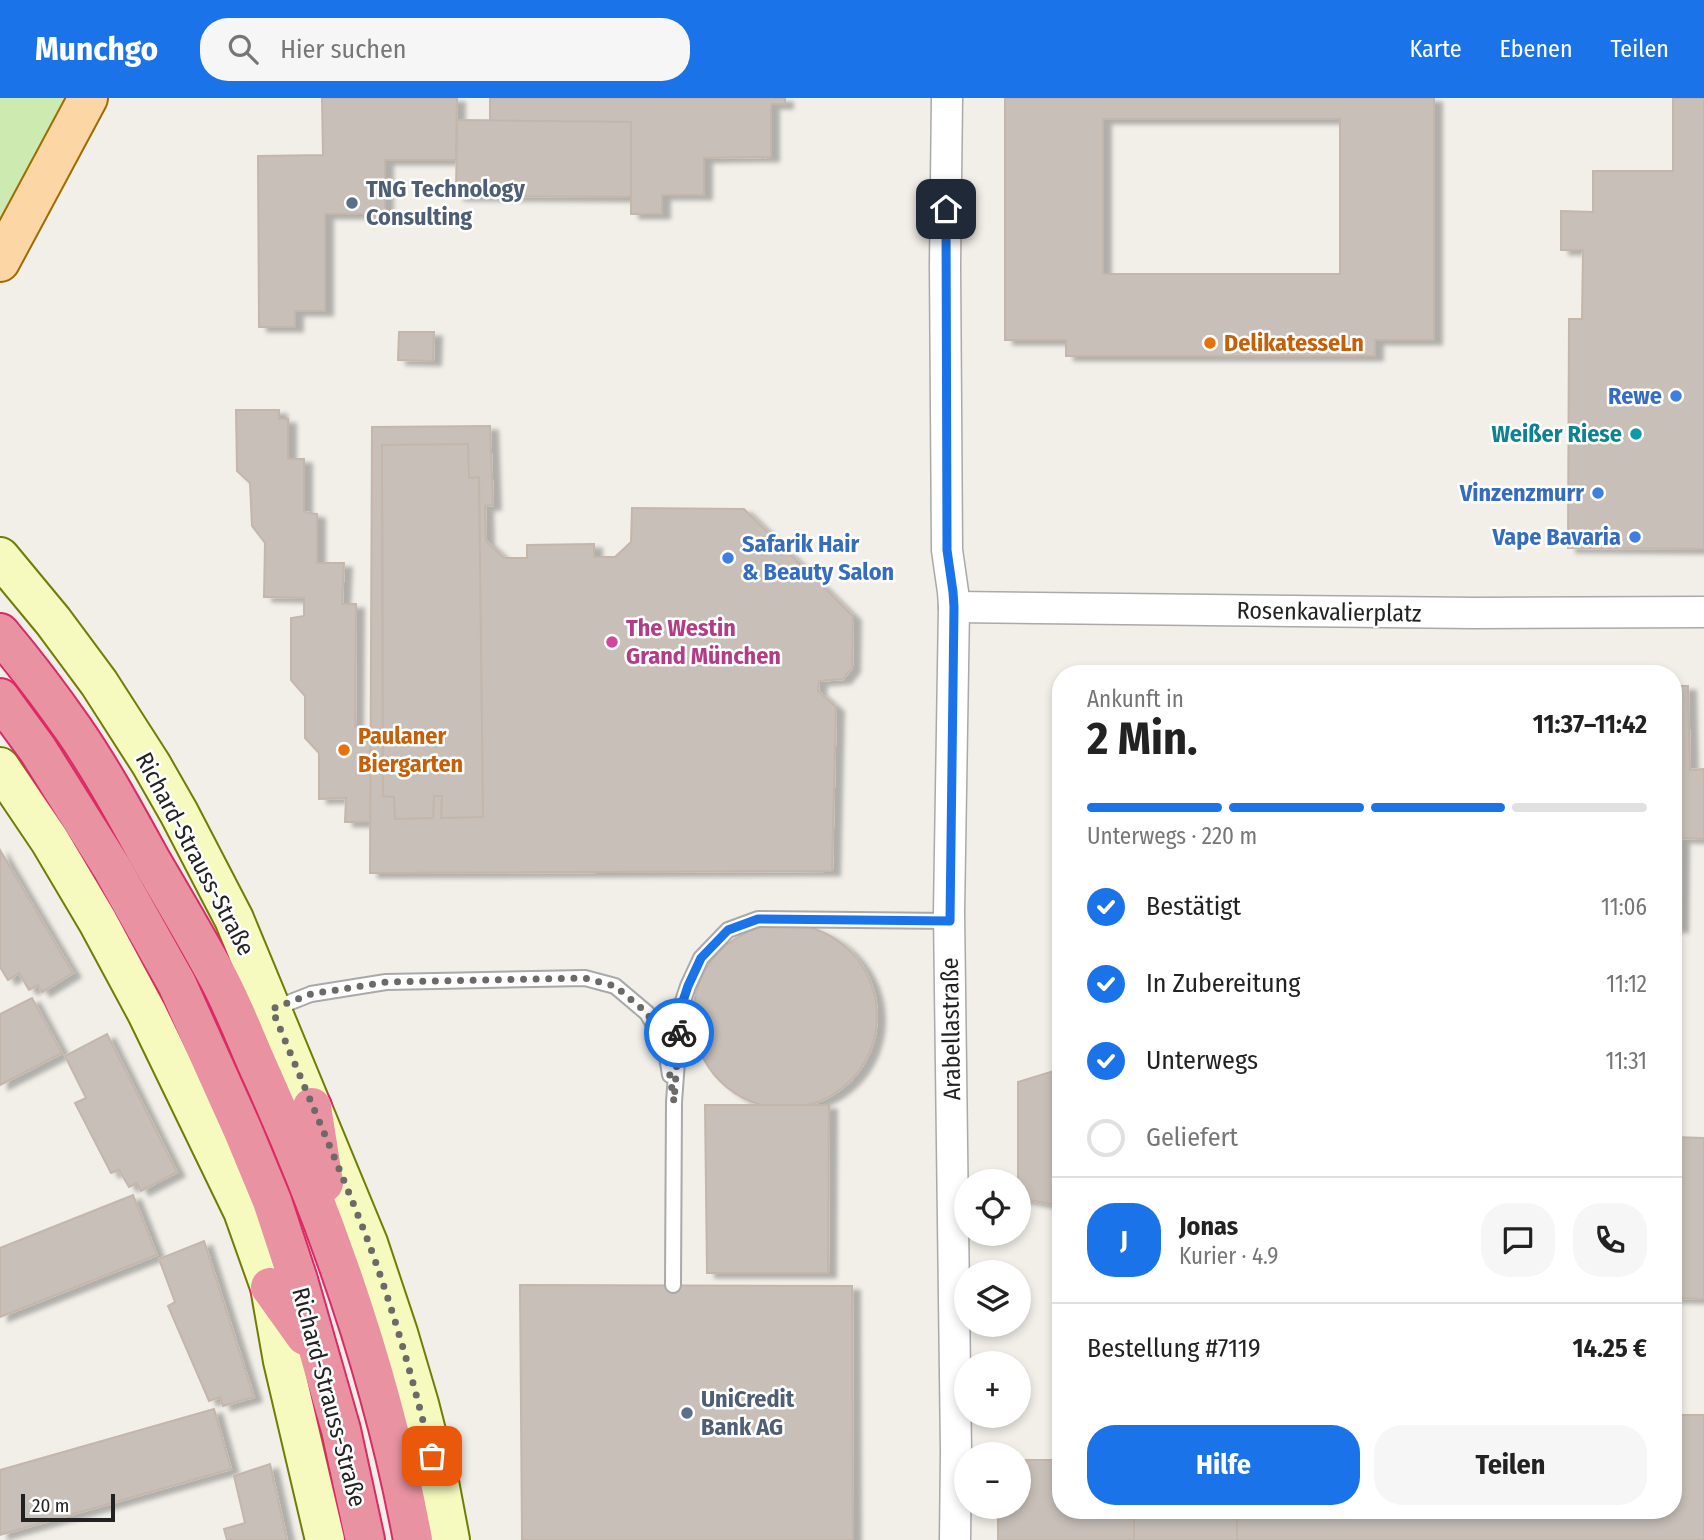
<!DOCTYPE html>
<html lang="de">
<head>
<meta charset="utf-8">
<style>
	:root { --surface:#fff; --page:#f6f6f6; --text:#222; --muted:#767676; --line:#e0e0e0; --accent:#1a73e8 }
	body { margin:0; font-family:"Fira Sans Condensed",sans-serif; background:var(--page); color:var(--text); height:100vh; display:flex; flex-direction:column; font-size:26px; white-space:nowrap }
	* { box-sizing:border-box; margin:0 }
	p { font-size:23px; color:var(--muted) }
	.icon { flex:none; width:38px; height:38px; fill:none; stroke:currentColor; stroke-width:2; stroke-linecap:round; stroke-linejoin:round }
	.map { position:relative; flex:1; overflow:hidden }
	.panel { position:absolute; left:1052px; top:567px; width:630px; height:854px; display:flex; flex-direction:column; background:var(--surface); border-radius:28px; box-shadow:0 4px 10px #0003 }
	.panel>* { flex:none }
	.controls { position:absolute; left:954px; top:1071px; display:grid; gap:14px }
	.controls a { display:grid; place-items:center; width:77px; height:77px; border-radius:50%; background:var(--surface); box-shadow:0 4px 10px #0003; font-size:35px }
	.scale { position:absolute; left:21px; bottom:18px; width:94px; box-sizing:border-box; padding-left:7px; border:4px solid #222; border-top:0; font-size:19px; line-height:24px; white-space:nowrap; color:#222; -webkit-text-stroke:5px #fff; paint-order:stroke }
	.pin { position:absolute; display:grid; place-items:center; width:60px; height:60px; color:#fff; margin:-30px; border-radius:14px; box-shadow:0 4px 10px #0006 }
	.courier { position:absolute; display:grid; place-items:center; width:70px; height:70px; margin:-35px; border:5px solid #1a73e8; border-radius:50%; background:#fff; color:#222; box-shadow:0 2px 9px #0007 }
	.headline em { font-style:normal; font-weight:700 }
	.headline div { display:flex; flex-direction:column-reverse }
	.headline { display:flex; align-items:center; justify-content:space-between; height:119px; padding:0 35px }
	h1 { font-size:46px; font-weight:700; line-height:52px }
	.bar { display:grid; grid-template-columns:repeat(4,1fr); gap:10px 7px; align-content:center; height:84px; padding:0 35px }
	.bar i { height:9px; border-radius:5px; background:var(--line) }
	.bar .current { background:var(--accent) }
	.bar p { grid-column:span 4 }
	.line { display:flex; align-items:center; gap:18px; padding:0 35px; border-top:2px solid var(--line) }
	.line div { flex:1 }
	.round { display:grid; place-items:center; flex:none; width:74px; height:74px; border-radius:28px; background:var(--page) }
	ol { padding:0 35px; list-style:none }
	li { display:flex; align-items:center; gap:21px; height:77px }
	li p { margin-inline-start:auto }
	li .icon { padding:7px; border-radius:50%; background:var(--accent); color:#fff; stroke-width:4 }
	li:last-child { color:var(--muted) }
	li i { width:38px; height:38px; border:4px solid var(--line); border-radius:50% }
	.cta { display:flex; gap:14px; margin-top:auto; padding:14px 35px }
	.cta a { flex:1; height:80px; border-radius:28px; background:var(--accent); color:#fff; font-size:28px; font-weight:700; line-height:80px; text-align:center }
	.cta a+a { background:var(--page); color:var(--text) }
	header { display:flex; align-items:center; gap:42px; box-sizing:border-box; height:98px; padding:0 35px; background:var(--accent); color:#fff }
	header strong { font-size:33px }
	nav { display:flex; gap:38px; margin-inline-start:auto; font-size:24px }
	.search { width:490px; height:63px; background:var(--page); display:flex; align-items:center; gap:18px; box-sizing:border-box; padding:0 24px; border-radius:28px; color:var(--muted); font-size:26px }
	.map>svg:first-child { display:block }
</style>
</head>
<body>
<header>
<strong>Munchgo</strong>
<div class="search"><svg class="icon" aria-label="search" viewBox="0 0 24 24"><circle cx="10" cy="10" r="6"/><path d="M15 15l6 6"/></svg>Hier suchen</div>
<nav><a>Karte</a><a>Ebenen</a><a>Teilen</a></nav>
</header>
<div class="map">
<svg width="1704" height="1442" viewBox="0 0 1704 1442">
	<defs>
		<filter id="shadow"><feDropShadow dx="8" dy="4.5" stdDeviation="2" flood-color="#0004"/></filter>
	</defs>
	<rect width="100%" height="100%" fill="#f2efe9"/>
	<path fill="#cdebb0" d="M0,0h69l-69,134z"/>
	<g fill="#c7bfb8" stroke="#c4b6ab" stroke-width="2" fill-rule="evenodd" filter="url(#shadow)">
		<path d="M322,0h135l-1,62h-71v54h-60v97h-30v16h-36l-1,-171 65,-1z"/>
		<path d="M490,0h295v6h-14v53l-67,1v37h-42v19h-31v-92l-141,-1z"/>
		<path d="M1005,0h429v242h-59v16h-309v-16h-61zM1103,21h237v155h-237z"/>
		<path d="M1673,0h31v451l-136,-1 1,-229h13l1,-69h-22v-39l32,1v-41h80z"/>
		<path d="M457,22l174,2v75l-175,-1z"/>
		<path d="M399,234h35l-1,29 -35,-1z"/>
		<path d="M236,312h43v9h9v40h16v53l13,2v49h27l-2,41h14l-1,123 16,1v94h-26l1,-24 -27,1v-46l-14,-15v-42l-14,-16v-62l13,-2v-18l-40,-1 1,-54 -13,-17 -2,-43 -13,-12z"/>
		<path d="M490,328l3,79 -8,1 1,35 18,17h23v-13l67,-1v13h21l16,-15 1,-34 112,1 109,107 -1,52 -9,11 -24,2 -1,10 18,16 -4,164 -462,2 2,-446z"/>
		<path d="M468,346l1,34 10,-1 4,340 -42,1 1,-22h-8l-1,22 -38,1 -1,-22 -11,-1 -1,-351z"/>
		<path d="M1673,588h15l2,84 14,-1v70l-23,-1 -1,90 -7,-1z"/>
		<path d="M0,752l73,123 -31,19 -4,-7 -9,5 -10,-17 -11,7 -8,-13z"/>
		<circle cx="785" cy="918" r="92"/>
		<path d="M32,900l30,55 -62,32v-71z"/>
		<path d="M107,936l70,138 -36,19 -4,-8 -8,4 -10,-17 -8,3 -36,-70 11,-5 -21,-42z"/>
		<path d="M1060,971v137l-42,-8v-116z"/>
		<path d="M705,1007h124l-1,168h-121z"/>
		<path d="M1673,1039l31,1v161l-31,-1z"/>
		<path d="M133,1097l24,60 -157,62v-69z"/>
		<path d="M204,1143l50,156 -31,9 -3,-9 -11,4 -41,-95 7,-4 -16,-43z"/>
		<path d="M520,1187l332,1 1,254h-331z"/>
		<path d="M214,1311l17,60 -231,66v-65z"/>
		<path d="M1673,1317h31v125h-467v-30h436z"/>
		<path d="M1018,1362h42v50h74v30h-136v-33h20z"/>
		<path d="M270,1366l17,76h-60l-3,-11 21,-6 -11,-47z"/>
		<rect x="1134" y="1412" width="103" height="30"/>
	</g>
	<g fill="none" stroke-linecap="round" stroke-linejoin="round">
		<g stroke="#a9a9a9" stroke-width="18">
			<g id="lane">
				<path d="M273,911l38,-15 75,-12 199,-4 30,8 32,27 18,31 5,31"/>
				<path d="M673,1187l1,-183 7,-95 7,-21 13,-28 27,-28 30,-11 192,2"/>
			</g>
		</g>
		<g stroke="#a9a9a9" stroke-width="33">
			<g id="street">
				<path d="M947,0l-2,167 2,285 6,42 1,15 -5,305 7,540 -1,88"/>
				<path d="M954,509l521,6 229,-1"/>
			</g>
		</g>
		<g stroke="#707d05" stroke-width="42">
			<g id="secondary">
				<path d="M0,459l53,64 46,62 52,81 28,49 55,106 134,324 30,90 21,71 20,78 11,58"/>
				<path d="M0,669l50,74 48,81 49,91 96,198 27,76 13,74 42,179"/>
			</g>
		</g>
		<g stroke="#a06b00" stroke-width="42">
			<path id="primary" d="M0,164l88,-164"/>
		</g>
		<g stroke="#dc2a67" stroke-width="42">
			<g id="highway">
				<path d="M0,535c26,31 51,64 74,97 29,42 53,87 78,132 21,36 43,73 63,110 18,32 31,68 46,101 68,150 122,305 152,467"/>
				<path d="M0,600l38,52 74,118 65,116 66,147 29,70 26,79 43,150 24,110"/>
				<path d="M312,1009l12,76"/>
				<path d="M270,1189l35,49"/>
			</g>
		</g>
		<use href="#lane" stroke="#fff" stroke-width="14"/>
		<use href="#street" stroke="#fff" stroke-width="30"/>
		<use href="#secondary" stroke="#f7fabf" stroke-width="38"/>
		<use href="#primary" stroke="#fcd6a4" stroke-width="38"/>
		<use href="#highway" stroke="#e892a2" stroke-width="38"/>
	</g>
	<g fill="none" stroke-linecap="round" stroke-linejoin="round">
		<path stroke="#6b6a68" stroke-width="7" stroke-dasharray="0 12.6" d="M432,1358c-18,-72 -38,-145 -64,-215 -30,-78 -64,-154 -96,-232l39,-15 75,-12 199,-4 30,8 32,27 18,31 9,58 5,-69"/>
		<path stroke="#1a73e8" stroke-width="9" d="M679,935l2,-26 7,-21 13,-28 27,-28 30,-11 192,2 4,-314 -1,-15 -6,-42 -1,-341"/>
	</g>
	<g fill="#5c6f8a" stroke="#fff" stroke-width="2.5">
		<circle cx="352" cy="105" r="7"/>
		<circle cx="687" cy="1315" r="7"/>
	</g>
	<g fill="#e8710a" stroke="#fff" stroke-width="2.5">
		<circle cx="1210" cy="245" r="7"/>
		<circle cx="344" cy="652" r="7"/>
	</g>
	<g fill="#3f7fe0" stroke="#fff" stroke-width="2.5">
		<circle cx="1676" cy="298" r="7"/>
		<circle cx="1598" cy="395" r="7"/>
		<circle cx="1635" cy="439" r="7"/>
		<circle cx="728" cy="460" r="7"/>
	</g>
	<circle fill="#0f9aa8" stroke="#fff" stroke-width="2.5" cx="1636" cy="336" r="7"/>
	<circle fill="#d1479c" stroke="#fff" stroke-width="2.5" cx="612" cy="544" r="7"/>
	<g text-anchor="middle" dominant-baseline="central" stroke-width="5" stroke-linejoin="round" paint-order="stroke">
		<g font-size="24" font-weight="bold" fill="#4e5e75" stroke="#fff" text-anchor="start">
			<text x="366" y="91">TNG Technology<tspan x="366" dy="28">Consulting</tspan></text>
			<text x="701" y="1301">UniCredit<tspan x="701" dy="28">Bank AG</tspan></text>
		</g>
		<g font-size="24" font-weight="bold" fill="#c56008" stroke="#fff" text-anchor="start">
			<text x="1224" y="245">DelikatesseLn</text>
			<text x="358" y="638">Paulaner<tspan x="358" dy="28">Biergarten</tspan></text>
		</g>
		<g font-size="24" font-weight="bold" fill="#366cbe" stroke="#fff" text-anchor="end">
			<text x="1662" y="298">Rewe</text>
			<text x="1584" y="395">Vinzenzmurr</text>
			<text x="1621" y="439">Vape Bavaria</text>
			<text x="742" y="446" text-anchor="start">Safarik Hair<tspan x="742" dy="28">&amp; Beauty Salon</tspan></text>
		</g>
		<g font-size="24" font-weight="bold" fill="#0d838f" stroke="#fff" text-anchor="end">
			<text x="1622" y="336">Weißer Riese</text>
		</g>
		<g font-size="24" fill="#222" stroke="#fff">
			<text transform="translate(1329 514) rotate(1)">Rosenkavalierplatz</text>
			<text transform="translate(195 756) rotate(62)">Richard-Strauss-Straße</text>
			<text transform="translate(951 931) rotate(-91)">Arabellastraße</text>
			<text transform="translate(329 1299) rotate(75)">Richard-Strauss-Straße</text>
		</g>
		<g font-size="24" font-weight="bold" fill="#b23c85" stroke="#fff" text-anchor="start">
			<text x="626" y="530">The Westin<tspan x="626" dy="28">Grand München</tspan></text>
		</g>
	</g>
</svg>
<div class="controls">
<a><svg class="icon" aria-label="locate" viewBox="0 0 24 24"><circle cx="12" cy="12" r="6"/><path d="M12 2v4M12 18v4M2 12h4M18 12h4"/></svg></a>
<a><svg class="icon" aria-label="layers" viewBox="0 0 24 24"><path d="M12 4l9 5-9 5-9-5zM3 14l9 5 9-5"/></svg></a>
<a>+</a>
<a>−</a>
</div>
<div class="scale">20 m</div>
<div class="pin" style="left:432px;top:1358px;background:#ea580c"><svg class="icon" aria-label="bag" viewBox="0 0 24 24"><path d="M5 8h14l-1 12H6zM9 8a3 3 0 0 1 6 0"/></svg></div>
<div class="pin" style="left:946px;top:111px;background:#1f2937"><svg class="icon" aria-label="home" viewBox="0 0 24 24"><path d="M3 11l9-7 9 7M6 9v11h12V9"/></svg></div>
<div class="courier" style="left:679px;top:935px"><svg class="icon" aria-label="bike" viewBox="0 0 24 24"><circle cx="6" cy="16" r="4"/><circle cx="18" cy="16" r="4"/><path d="M6 16l4-8h5l3 8M10 8l3 8H6M13 5h3"/></svg></div>
<section class="panel">
<div class="headline"><div><h1>2 Min.</h1><p>Ankunft in</p></div><em>11:37–11:42</em></div>
<div class="bar"><i class="current"></i><i class="current"></i><i class="current"></i><i></i><p>Unterwegs · 220 m</p></div>
<ol>
<li><svg class="icon" aria-label="check" viewBox="0 0 24 24"><path d="M5 12l5 5 9-10"/></svg>Bestätigt<p>11:06</p></li>
<li><svg class="icon" aria-label="check" viewBox="0 0 24 24"><path d="M5 12l5 5 9-10"/></svg>In Zubereitung<p>11:12</p></li>
<li><svg class="icon" aria-label="check" viewBox="0 0 24 24"><path d="M5 12l5 5 9-10"/></svg>Unterwegs<p>11:31</p></li>
<li><i></i>Geliefert</li>
</ol>
<div class="line" style="height:126px"><b class="round" style="background:var(--accent);color:#fff">J</b><div><b>Jonas</b><p>Kurier · 4.9</p></div><a class="round"><svg class="icon" aria-label="chat" viewBox="0 0 24 24"><path d="M4 5h16v11H9l-5 4z"/></svg></a><a class="round"><svg class="icon" aria-label="phone" viewBox="0 0 24 24"><path d="M5 4h4l2 5-3 2q2 4 5 5l2-3 5 2v4C11 20 4 13 5 4z"/></svg></a></div>
<div class="line" style="height:91px"><div>Bestellung #7119</div><b>14.25 €</b></div>
<div class="cta"><a>Hilfe</a><a>Teilen</a></div>
</section>
</div>
</body>
</html>
